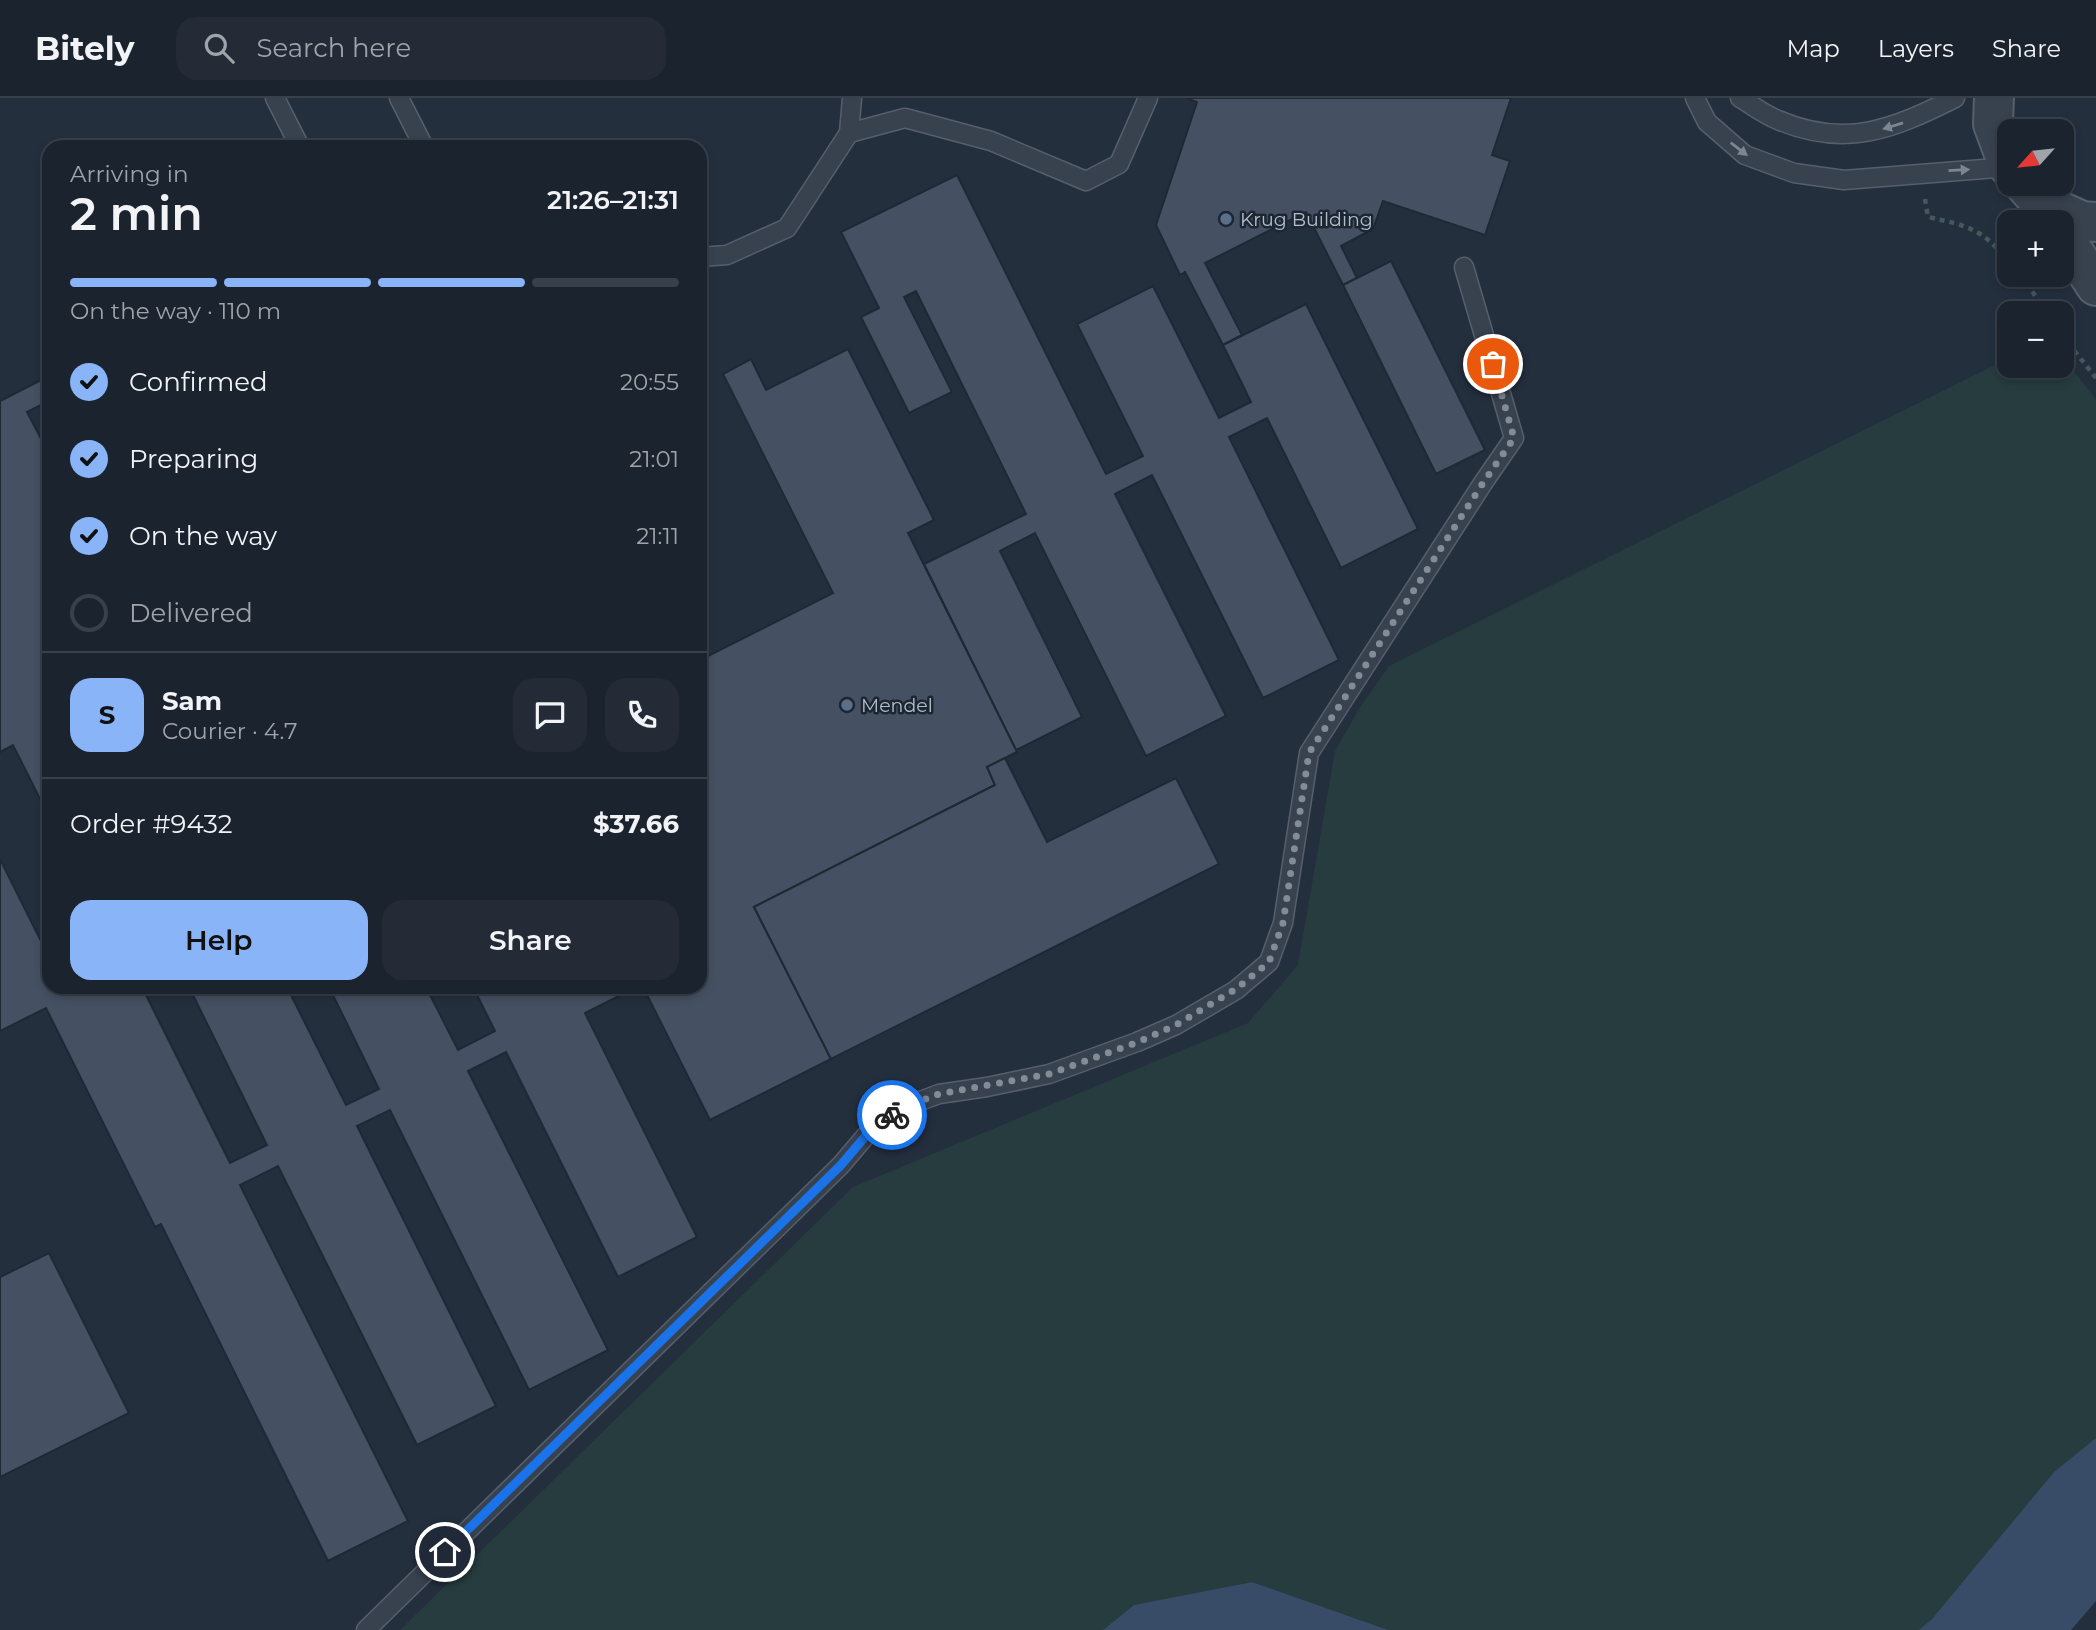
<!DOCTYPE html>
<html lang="en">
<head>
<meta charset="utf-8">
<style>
	:root { --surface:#1b232e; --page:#242b36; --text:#f1f3f6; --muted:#a0a4aa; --line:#39404a; --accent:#8ab4f8 }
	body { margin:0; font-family:Montserrat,sans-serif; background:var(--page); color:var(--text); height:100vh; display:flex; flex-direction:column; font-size:26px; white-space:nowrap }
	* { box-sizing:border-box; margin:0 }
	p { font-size:23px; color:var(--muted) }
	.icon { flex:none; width:38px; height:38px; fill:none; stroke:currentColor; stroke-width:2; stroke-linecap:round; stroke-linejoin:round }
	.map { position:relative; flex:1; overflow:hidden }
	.side { position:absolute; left:42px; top:42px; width:665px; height:854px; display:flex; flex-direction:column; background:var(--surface); border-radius:21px; box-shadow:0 4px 10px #0003,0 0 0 2px var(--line) }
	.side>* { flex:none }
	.needle { width:46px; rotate:243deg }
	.tools { position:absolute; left:1997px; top:21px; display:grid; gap:14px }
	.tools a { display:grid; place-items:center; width:77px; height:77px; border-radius:14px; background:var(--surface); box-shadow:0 4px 10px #0003,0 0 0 2px var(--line); font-size:35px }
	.pin { position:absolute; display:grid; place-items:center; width:60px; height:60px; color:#fff; margin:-30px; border:4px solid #fff; border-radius:50%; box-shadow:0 2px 7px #0007 }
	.courier { position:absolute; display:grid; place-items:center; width:70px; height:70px; margin:-35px; border:5px solid #1a73e8; border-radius:50%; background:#fff; color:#222; box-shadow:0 2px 9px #0007 }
	.head em { font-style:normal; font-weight:600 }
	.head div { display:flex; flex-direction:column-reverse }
	.head { display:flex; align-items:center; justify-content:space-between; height:119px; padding:0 28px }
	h1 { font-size:46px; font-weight:600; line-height:52px }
	.bar { display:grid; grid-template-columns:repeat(4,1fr); gap:10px 7px; align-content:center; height:84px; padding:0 28px }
	.bar i { height:9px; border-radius:5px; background:var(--line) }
	.bar .selected { background:var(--accent) }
	.bar p { grid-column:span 4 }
	.line { display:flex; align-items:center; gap:18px; padding:0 28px; border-top:2px solid var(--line) }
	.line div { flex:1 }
	.round { display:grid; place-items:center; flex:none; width:74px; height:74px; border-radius:21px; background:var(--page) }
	ol { padding:0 28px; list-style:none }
	li { display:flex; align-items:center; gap:21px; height:77px }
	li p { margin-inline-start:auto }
	li .icon { padding:7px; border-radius:50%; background:var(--accent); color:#111; stroke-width:4 }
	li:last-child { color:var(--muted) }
	li i { width:38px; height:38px; border:4px solid var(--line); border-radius:50% }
	.button { display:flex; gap:14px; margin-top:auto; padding:14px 28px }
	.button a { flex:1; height:80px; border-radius:21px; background:var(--accent); color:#111; font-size:28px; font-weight:600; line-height:80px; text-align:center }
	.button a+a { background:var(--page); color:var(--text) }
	header { display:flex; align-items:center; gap:42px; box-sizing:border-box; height:98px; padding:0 35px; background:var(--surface); border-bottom:2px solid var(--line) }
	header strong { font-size:33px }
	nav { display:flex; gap:38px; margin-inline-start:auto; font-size:24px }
	.search { width:490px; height:63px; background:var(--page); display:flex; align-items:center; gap:18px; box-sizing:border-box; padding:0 24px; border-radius:21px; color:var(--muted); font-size:26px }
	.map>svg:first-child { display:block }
</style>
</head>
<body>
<header>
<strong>Bitely</strong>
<div class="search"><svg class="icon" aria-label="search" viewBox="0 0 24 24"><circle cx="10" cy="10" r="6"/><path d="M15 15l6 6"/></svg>Search here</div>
<nav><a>Map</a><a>Layers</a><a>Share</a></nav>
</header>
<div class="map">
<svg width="2096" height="1532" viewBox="0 0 2096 1532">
	<rect width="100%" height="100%" fill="#242f3e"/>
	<path fill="#263c3f" d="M2062,257l34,45v1038l-42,34 -122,148 -13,10h-531l-136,-48 -118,23 -31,25h-703l453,-443 395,-164 50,-58 37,-214 24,-42 30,-43 620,-308v8h53z"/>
	<g fill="#394c67">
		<path d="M2096,1340v163l-25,29h-152l13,-11 122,-147z"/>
		<path d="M1252,1484l136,48h-285l31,-25z"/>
	</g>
	<g fill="#455162" stroke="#1f2835" stroke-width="2">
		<path d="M1186,0h325l-19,57 18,6 -25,74 -102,-34 -10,28 -32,17 16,32 -14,7 -37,-73 -101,51 37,72 -19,10 -38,-73 -5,3 -24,-50 41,-123z"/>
		<path d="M957,77l149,299 37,-18 -66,-132 76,-38 66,132 32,-16 -28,-57 83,-41 112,225 -77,39 -74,-150 -38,19 110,223 -76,38 -111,-223 -37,19 111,222 -80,40 -111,-223 -35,18 82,166 -66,33 -92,-186 102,-50 -110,-223 -12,6 48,95 -43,21 -48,-96 18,-9 -38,-76z"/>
		<path d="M1391,163l94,189 -49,24 -93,-189z"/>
		<path d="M848,251l86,171 -26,13 109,219 -30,15 8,18 -241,122 77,152 -121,61 -67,-133h57v-327l133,-67 -110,-219 28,-15 15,31z"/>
		<path d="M49,278v25l-22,11 22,42v363l-36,-72 -13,7v-351z"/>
		<path d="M1005,660l42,84 129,-64 43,86 -388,195 -77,-152 241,-122 -8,-18z"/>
		<path d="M0,761l40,80 9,-5v53h93l88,176 37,-18 -78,-158h98l59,118 33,-16 -50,-102h97l32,63 37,-19 -22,-44h99l2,5 9,-5h54l-52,26 112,224 -79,40 -112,-225 -38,19 140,279 -79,40 -139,-280 -33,16 139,280 -79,39 -139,-279 -38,19 168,336 -80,40 -167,-337 -6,3 -109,-219 -46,23z"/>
		<path d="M49,1155l80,160 -129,64v-200z"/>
	</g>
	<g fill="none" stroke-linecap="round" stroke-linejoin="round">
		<g stroke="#565f6c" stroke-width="21">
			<g id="service">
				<path d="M275,0l25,49"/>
				<path d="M399,0l25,49"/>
				<path d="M1695,0l12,24 38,33 49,18 50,7 165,-13"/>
				<path d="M1740,0c12,7 25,17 38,22 68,29 115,9 177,-22"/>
				<path d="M849,35l56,-15 86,23 95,40 33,-17 29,-66"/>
				<path d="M700,159l27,-2 60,-27 62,-95 3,-35"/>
				<path d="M366,1532l475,-465 28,-33 30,-23 40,-15 48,-7 62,-13 88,-32 39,-17 60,-35 33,-28 14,-39 26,-170 174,-270 31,-45 -50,-171"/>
			</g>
		</g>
		<g stroke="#565f6c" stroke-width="42">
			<g id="tertiary">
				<path d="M1994,0l-1,26 16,43"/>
				<path d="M2024,86l16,18 42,19 14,1"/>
				<path d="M2062,136l34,52"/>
			</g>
		</g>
		<g stroke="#44595c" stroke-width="4.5" stroke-dasharray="5 5" stroke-linecap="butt">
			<path d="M1925,101l3,18c41,9 52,11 81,44"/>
			<path d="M2021,177l26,38"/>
			<path d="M2062,232l15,-13"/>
			<path d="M2062,237l34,43"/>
		</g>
		<use href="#service" stroke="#38414e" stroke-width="18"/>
		<use href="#tertiary" stroke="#38414e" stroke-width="38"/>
	</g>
	<defs><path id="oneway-solid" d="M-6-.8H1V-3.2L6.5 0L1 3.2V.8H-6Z" transform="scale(1.75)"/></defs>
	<g fill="#7c8592">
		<use href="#oneway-solid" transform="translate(1893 28) rotate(163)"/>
		<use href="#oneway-solid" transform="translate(1739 51) rotate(38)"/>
		<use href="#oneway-solid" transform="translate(1959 72) rotate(-3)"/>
	</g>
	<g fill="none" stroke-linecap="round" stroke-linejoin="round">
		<path stroke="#828b98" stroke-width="7" stroke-dasharray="0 12.6" d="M892,1017l7,-6 40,-15 110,-20 89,-32 38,-17 60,-36 33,-27 14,-39 26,-170 174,-270 31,-45 -21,-74"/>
		<path stroke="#1a73e8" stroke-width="9" d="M445,1454l396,-387 28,-33 23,-17"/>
	</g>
	<g fill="#5c6f8a" stroke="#1d2633" stroke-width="2.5">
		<circle cx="1226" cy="121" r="7"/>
		<circle cx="847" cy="607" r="7"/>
	</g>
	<g text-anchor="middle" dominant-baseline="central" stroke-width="5" stroke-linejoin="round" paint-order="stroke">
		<g font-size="19" fill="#b4bcc9" stroke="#1d2633" text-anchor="start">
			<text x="1240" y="121">Krug Building</text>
			<text x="861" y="607">Mendel</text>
		</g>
	</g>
</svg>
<div class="tools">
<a><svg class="needle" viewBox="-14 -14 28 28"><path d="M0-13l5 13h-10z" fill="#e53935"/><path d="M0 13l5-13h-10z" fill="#a0a4aa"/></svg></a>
<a>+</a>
<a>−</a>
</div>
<div class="pin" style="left:1493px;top:266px;background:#ea580c"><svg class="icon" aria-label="bag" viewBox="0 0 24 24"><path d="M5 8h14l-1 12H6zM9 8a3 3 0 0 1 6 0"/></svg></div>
<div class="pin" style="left:445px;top:1454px;background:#1f2937"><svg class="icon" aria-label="home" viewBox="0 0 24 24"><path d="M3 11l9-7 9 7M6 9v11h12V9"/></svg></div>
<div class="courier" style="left:892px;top:1017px"><svg class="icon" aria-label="bike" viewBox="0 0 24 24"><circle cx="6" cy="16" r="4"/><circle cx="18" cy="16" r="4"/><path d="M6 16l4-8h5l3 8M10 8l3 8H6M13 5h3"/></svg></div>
<section class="side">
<div class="head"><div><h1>2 min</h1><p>Arriving in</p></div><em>21:26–21:31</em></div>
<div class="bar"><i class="selected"></i><i class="selected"></i><i class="selected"></i><i></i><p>On the way · 110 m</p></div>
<ol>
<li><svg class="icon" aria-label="check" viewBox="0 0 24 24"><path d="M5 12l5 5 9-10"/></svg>Confirmed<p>20:55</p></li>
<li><svg class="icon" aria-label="check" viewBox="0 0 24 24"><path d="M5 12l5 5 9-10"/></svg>Preparing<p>21:01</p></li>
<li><svg class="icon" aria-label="check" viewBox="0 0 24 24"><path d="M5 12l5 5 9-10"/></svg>On the way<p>21:11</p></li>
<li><i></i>Delivered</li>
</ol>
<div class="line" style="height:126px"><b class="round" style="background:var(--accent);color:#111">S</b><div><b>Sam</b><p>Courier · 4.7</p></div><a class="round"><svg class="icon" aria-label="chat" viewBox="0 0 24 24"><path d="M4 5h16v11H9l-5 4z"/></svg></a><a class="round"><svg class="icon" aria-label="phone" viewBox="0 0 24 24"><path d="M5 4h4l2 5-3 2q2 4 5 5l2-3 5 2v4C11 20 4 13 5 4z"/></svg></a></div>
<div class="line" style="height:91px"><div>Order #9432</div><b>$37.66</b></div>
<div class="button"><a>Help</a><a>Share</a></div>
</section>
</div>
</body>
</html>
